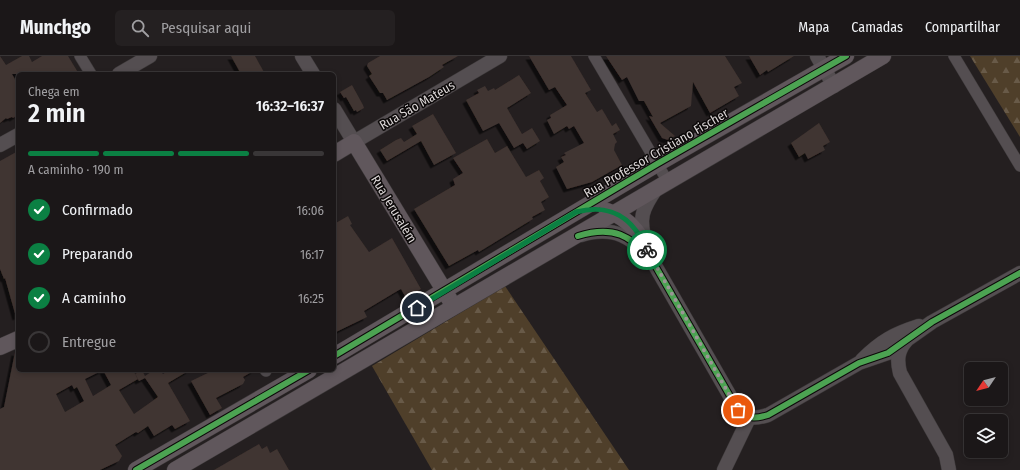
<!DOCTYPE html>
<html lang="pt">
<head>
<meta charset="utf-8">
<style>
	:root { --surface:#1b1718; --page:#242021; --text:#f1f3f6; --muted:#a09fa2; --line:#393637; --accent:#0b8043 }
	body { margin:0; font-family:"Fira Sans Condensed",sans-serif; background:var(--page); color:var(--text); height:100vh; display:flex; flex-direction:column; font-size:15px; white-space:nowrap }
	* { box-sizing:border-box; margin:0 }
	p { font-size:13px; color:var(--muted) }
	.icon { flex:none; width:22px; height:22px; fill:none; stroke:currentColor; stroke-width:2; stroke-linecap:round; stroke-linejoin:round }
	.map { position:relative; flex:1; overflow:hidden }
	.details { position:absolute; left:16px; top:16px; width:320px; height:300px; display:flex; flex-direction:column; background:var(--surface); border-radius:6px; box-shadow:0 2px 6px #0003,0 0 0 1px var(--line) }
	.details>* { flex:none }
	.needle { width:26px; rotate:235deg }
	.tools { position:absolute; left:964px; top:306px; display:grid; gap:8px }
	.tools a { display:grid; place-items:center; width:44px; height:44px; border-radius:6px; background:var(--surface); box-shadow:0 2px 6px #0003,0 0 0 1px var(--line); font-size:20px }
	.pin { position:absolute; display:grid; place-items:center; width:34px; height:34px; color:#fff; margin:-17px; border:2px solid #fff; border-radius:50%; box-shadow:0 1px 4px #0007 }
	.courier { position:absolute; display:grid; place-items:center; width:40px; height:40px; margin:-20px; border:3px solid #0b8043; border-radius:50%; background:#fff; color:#222; box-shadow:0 1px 5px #0007 }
	.summary em { font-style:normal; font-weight:600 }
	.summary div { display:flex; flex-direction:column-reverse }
	.summary { display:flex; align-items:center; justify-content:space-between; height:68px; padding:0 12px }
	h1 { font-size:26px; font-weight:600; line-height:30px }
	.bar { display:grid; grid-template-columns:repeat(4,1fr); gap:6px 4px; align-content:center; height:48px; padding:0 12px }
	.bar i { height:5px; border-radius:3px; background:var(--line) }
	.bar .current { background:var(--accent) }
	.bar p { grid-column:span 4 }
	ol { padding:0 12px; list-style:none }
	li { display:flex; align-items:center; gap:12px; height:44px }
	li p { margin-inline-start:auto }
	li .icon { padding:4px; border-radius:50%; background:var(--accent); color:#fff; stroke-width:4 }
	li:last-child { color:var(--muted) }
	li i { width:22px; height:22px; border:2px solid var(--line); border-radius:50% }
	header { display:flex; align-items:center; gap:24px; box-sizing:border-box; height:56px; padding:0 20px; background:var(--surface); border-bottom:1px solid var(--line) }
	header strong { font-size:19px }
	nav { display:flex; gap:22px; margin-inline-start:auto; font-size:14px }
	.search { width:280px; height:36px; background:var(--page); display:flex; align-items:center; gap:10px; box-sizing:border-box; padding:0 14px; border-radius:6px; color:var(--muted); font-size:15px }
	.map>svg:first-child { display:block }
</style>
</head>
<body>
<header>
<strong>Munchgo</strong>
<div class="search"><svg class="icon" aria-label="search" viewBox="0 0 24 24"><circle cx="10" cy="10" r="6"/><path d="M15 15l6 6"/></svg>Pesquisar aqui</div>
<nav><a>Mapa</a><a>Camadas</a><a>Compartilhar</a></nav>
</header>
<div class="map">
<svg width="1020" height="414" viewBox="0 0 1020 414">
	<defs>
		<pattern id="forest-firs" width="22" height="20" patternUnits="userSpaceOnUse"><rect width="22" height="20" fill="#4f3f2a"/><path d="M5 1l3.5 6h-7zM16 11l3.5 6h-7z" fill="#685a48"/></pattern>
		<filter id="shadow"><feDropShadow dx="-3.5" dy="3.5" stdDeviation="0" flood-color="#0009"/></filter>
	</defs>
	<rect width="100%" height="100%" fill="#241f20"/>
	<g fill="url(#forest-firs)">
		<path d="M970,0h50v81z"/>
		<path d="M505,230l124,184h-197l-60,-104z"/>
	</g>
	<g fill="#403430" fill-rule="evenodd" filter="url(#shadow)">
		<path d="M0,0l6,9 16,-9h7l3,6 10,-6h26l11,18h-67l6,11v30l-5,3 -1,-1 -5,2 -1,-1 -6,5z"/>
		<path d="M231,0h24l10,18h-24z"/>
		<path d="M380,0h78l-16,9 2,2 -15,10 -42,23 -4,-7h-3l-11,-17 3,-2 -5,-8 1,-3z"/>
		<path d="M529,0h42l20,34 -6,3 12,19 5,-3 10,17 4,-3 4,7 -7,4 4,8 -2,2 -1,6 8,15 -30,17 -25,7 -11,-22 8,-5 -3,-5 5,-2 -2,-2 20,-10 -10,-17 -5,3 -2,-3 -13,8 -7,-14 4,-2 -1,-3 17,-10 -12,-18 -6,3z"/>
		<path d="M606,0h119l17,27 -8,4 5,9 -29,17 -17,-31 -2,24 -31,17 15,13 -7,4 -6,-2 -13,-22 4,1 -9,-16h-5l-12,-24 -5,3z"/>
		<path d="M749,0h45l-26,16 -1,-2 -7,5z"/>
		<path d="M519,19l12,18 -24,15 15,26 10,-6 8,13 -13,8 -4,-6 -9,5 -15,-25 -16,8 -17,-31 13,-7 -2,-3 8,-4 3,5 6,-3 1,2z"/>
		<path d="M352,29l11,20 1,3 -7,4 -1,-2 -2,1 -8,-14 -2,1 -4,-6z"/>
		<path d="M433,58l23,39 -22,12 -13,-24 -34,20 -7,-11 16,-10 5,-2 3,4 13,-8 -5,-8z"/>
		<path d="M819,67l11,19 -7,4 2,4 -17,9 -3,-6 -6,4 -8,-14z"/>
		<path d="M487,83l8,14 12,-7 19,31 13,-7 5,8 -4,3 9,16 -8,5 4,8 -13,7 1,2 -54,33 -1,-2 -29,16 -35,-57 41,-24 -2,-6 10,-6 -10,-15z"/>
		<path d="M18,95v165l-2,1 -11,-39 -1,1 -4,-10v-108z"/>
		<path d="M348,160l4,8 -2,1 19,27 23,-14 29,51 -15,9 -5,-9 -2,1 -35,21 3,6 -33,16v-109z"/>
		<path d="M15,296l3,1v17h85l-18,9 8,17 18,-11 -8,-15h30l5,9 -19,11 15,24 24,-17 -13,-19 -6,3 -4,-7 7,-4 3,6 9,-6h6l3,4 6,-4h21l-22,13 22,38 -15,8 -3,-4 -18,11 -6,-10 -10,7 -2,-1 -21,13 7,11 -3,5 -19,9h-100v-61l4,-2zM72,329l2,4 3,-2 7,14 -19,11 -9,-18z"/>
		<path d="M214,314h6l2,3 5,-3h28l-12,7 2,3 -2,4 -27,14 6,10 -12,7 -19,-34z"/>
		<path d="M259,388l3,5 5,-3 3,7 7,-4 12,21h-75z"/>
	</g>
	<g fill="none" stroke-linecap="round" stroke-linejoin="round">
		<g stroke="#3d393a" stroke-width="12">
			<g id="minor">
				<path d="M80,0l11,18"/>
				<path d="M594,0l74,126"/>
				<path d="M954,0l66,110"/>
				<path d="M265,314l1,1"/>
			</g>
		</g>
		<g stroke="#3d393a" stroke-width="15">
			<g id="tertiary">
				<path d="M302,0l11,18"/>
				<path d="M817,0l17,30"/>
				<path d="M119,18l31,-18"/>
				<path d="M334,53l20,33 146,-86"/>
				<path d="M0,89l18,-10"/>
				<path d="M581,179c33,-10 52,2 72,27l85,148c10,9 17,9 30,5l91,-52 29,-10 44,-31 88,-49"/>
				<path d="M646,187c-8,-24 -4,-34 10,-54"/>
				<path d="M906,285c-9,10 -9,20 -6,32l46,82 3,15"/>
				<path d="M862,304c19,-19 32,-26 57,-34"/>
				<path d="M724,414l25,-52"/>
			</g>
		</g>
		<g stroke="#3d393a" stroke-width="17">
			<g id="secondary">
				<path d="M334,98l20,-12 96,158"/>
				<path d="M607,155c26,8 35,27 46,51"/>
				<path d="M0,291l18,-8"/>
				<path d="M334,300l323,-192 189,-108"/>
				<path d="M136,414l173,-100"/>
				<path d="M175,414l708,-414"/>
			</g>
		</g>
		<use href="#minor" stroke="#544e51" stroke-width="11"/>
		<use href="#tertiary" stroke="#544e51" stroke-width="14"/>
		<use href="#secondary" stroke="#60575c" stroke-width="16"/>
		<g stroke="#0c0909" stroke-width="8">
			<g id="cycleway">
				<path d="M578,180c35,-11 53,-1 75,26l85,148c10,9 17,9 30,5l91,-52 29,-10 44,-31 88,-49"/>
				<path d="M334,300l323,-192 189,-108"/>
				<path d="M136,414l173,-100"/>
			</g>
		</g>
		<use href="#cycleway" stroke="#4ca352" stroke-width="6"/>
	</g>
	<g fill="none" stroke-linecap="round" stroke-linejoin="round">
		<path stroke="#9b9696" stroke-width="4" stroke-dasharray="0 7.2" d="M647,194l91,160"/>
		<path stroke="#0b8043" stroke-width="5" d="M417,252l159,-96c35,-9 57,5 71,38"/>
	</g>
	<g text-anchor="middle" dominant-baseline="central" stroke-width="3" stroke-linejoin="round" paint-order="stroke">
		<g font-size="13" fill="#dbd6d6" stroke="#0c0909">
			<text transform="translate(417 49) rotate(-30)">Rua São Mateus</text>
			<text transform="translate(656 97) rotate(-30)">Rua Professor Cristiano Fischer</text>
			<text transform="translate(394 153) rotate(59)">Rua Jerusalém</text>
		</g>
	</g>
</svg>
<div class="tools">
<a><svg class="needle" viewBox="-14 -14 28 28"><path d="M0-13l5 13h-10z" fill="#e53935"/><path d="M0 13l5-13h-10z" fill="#a09fa2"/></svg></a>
<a><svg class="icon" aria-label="layers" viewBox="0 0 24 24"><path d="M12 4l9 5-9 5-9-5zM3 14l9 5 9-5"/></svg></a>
</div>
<div class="pin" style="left:738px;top:354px;background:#ea580c"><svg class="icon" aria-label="bag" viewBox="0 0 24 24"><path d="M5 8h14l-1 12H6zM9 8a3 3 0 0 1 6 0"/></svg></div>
<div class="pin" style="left:417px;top:252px;background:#1f2937"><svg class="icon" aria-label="home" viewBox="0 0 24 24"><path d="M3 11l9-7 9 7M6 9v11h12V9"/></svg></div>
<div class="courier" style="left:647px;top:194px"><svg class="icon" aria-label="bike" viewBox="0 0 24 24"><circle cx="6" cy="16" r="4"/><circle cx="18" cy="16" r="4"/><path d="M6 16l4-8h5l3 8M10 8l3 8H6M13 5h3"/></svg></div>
<section class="details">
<div class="summary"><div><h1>2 min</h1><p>Chega em</p></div><em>16:32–16:37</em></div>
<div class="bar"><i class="current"></i><i class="current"></i><i class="current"></i><i></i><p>A caminho · 190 m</p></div>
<ol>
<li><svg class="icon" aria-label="check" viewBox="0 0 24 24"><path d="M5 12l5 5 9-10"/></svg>Confirmado<p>16:06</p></li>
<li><svg class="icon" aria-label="check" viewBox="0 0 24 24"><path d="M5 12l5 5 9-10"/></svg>Preparando<p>16:17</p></li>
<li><svg class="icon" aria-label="check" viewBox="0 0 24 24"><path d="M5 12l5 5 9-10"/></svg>A caminho<p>16:25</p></li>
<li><i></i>Entregue</li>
</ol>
</section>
</div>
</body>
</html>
